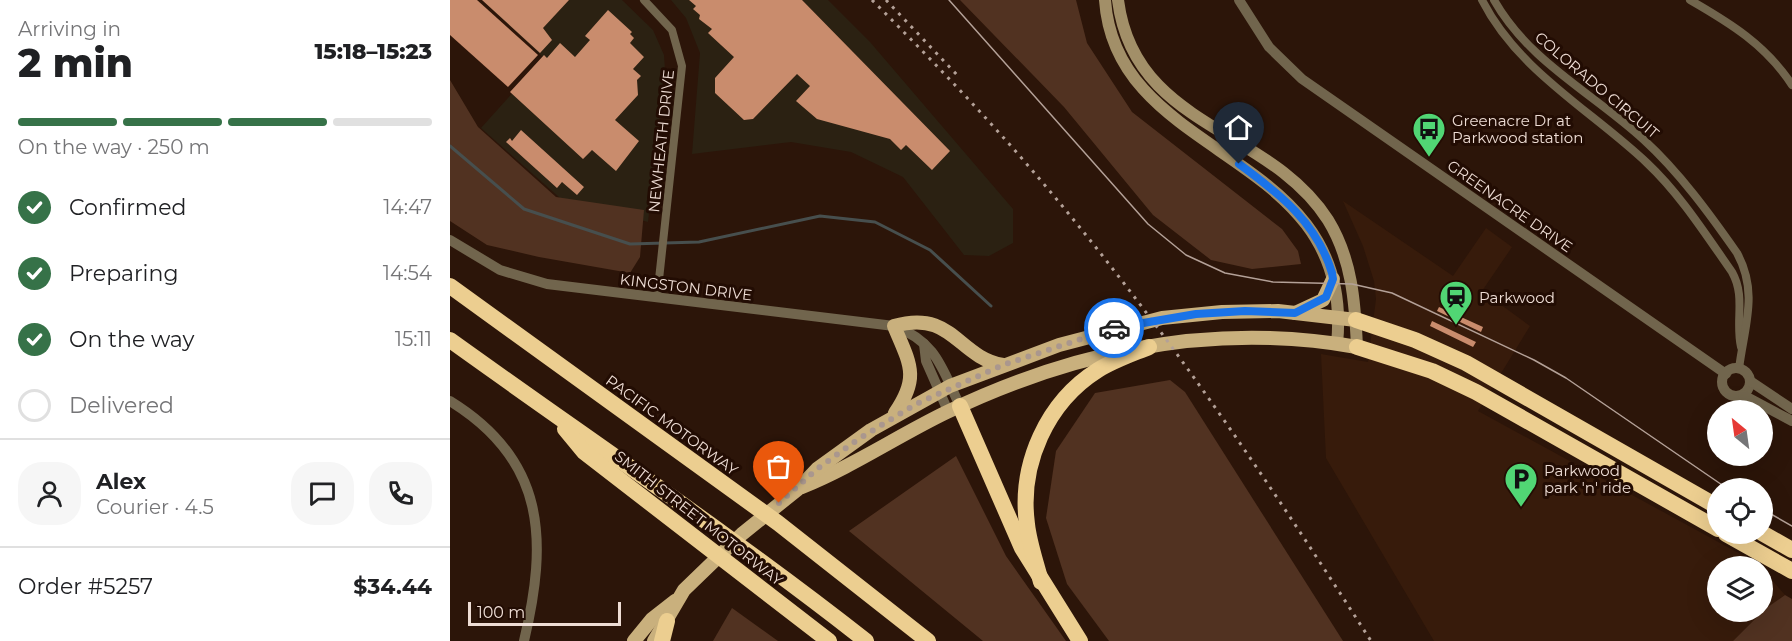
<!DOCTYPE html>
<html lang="en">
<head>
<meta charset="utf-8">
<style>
	:root { --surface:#fff; --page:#f6f6f6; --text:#202124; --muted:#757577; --line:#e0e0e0; --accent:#367248 }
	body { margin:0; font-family:Montserrat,sans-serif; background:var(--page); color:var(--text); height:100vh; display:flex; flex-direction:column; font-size:22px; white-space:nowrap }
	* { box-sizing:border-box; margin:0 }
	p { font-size:20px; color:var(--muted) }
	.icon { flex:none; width:33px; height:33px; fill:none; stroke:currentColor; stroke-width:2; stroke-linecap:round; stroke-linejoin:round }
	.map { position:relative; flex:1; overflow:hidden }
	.sheet { display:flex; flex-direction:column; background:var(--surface); width:450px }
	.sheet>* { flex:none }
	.needle { width:39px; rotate:331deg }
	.tools { position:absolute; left:1257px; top:400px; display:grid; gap:12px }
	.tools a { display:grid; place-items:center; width:66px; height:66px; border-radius:50%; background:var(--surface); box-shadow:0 6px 24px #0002; font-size:30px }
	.scale { position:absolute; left:18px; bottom:15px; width:153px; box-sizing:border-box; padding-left:6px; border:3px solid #eeddd5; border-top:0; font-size:16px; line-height:21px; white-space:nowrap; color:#eeddd5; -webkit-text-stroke:4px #220c03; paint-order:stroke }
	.pin { position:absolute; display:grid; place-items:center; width:51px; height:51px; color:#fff; margin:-62px -26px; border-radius:50% 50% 50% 0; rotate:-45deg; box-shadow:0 0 6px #0007 }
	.pin .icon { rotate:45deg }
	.courier { position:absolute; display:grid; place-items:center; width:60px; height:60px; margin:-30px; border:4px solid #1a73e8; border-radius:50%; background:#fff; color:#222; box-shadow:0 2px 8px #0007 }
	.head em { font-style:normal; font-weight:800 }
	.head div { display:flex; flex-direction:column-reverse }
	.head { display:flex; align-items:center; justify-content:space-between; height:102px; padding:0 18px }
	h1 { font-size:39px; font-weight:800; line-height:45px }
	.bar { display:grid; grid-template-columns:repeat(4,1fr); gap:9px 6px; align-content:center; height:72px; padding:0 18px }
	.bar i { height:8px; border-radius:4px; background:var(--line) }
	.bar .active { background:var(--accent) }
	.bar p { grid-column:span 4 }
	.line { display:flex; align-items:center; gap:15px; padding:0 18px; border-top:2px solid var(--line) }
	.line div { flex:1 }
	.round { display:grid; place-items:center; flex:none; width:63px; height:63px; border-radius:24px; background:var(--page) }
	ol { padding:0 18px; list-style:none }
	li { display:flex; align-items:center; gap:18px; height:66px }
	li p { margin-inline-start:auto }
	li .icon { padding:6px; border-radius:50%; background:var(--accent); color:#fff; stroke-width:4 }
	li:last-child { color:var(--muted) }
	li i { width:33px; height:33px; border:3px solid var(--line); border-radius:50% }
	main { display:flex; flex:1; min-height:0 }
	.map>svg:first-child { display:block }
</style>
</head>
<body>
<main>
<section class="sheet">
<div class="head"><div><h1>2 min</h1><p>Arriving in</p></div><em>15:18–15:23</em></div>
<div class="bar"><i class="active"></i><i class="active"></i><i class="active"></i><i></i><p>On the way · 250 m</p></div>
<ol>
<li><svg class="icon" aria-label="check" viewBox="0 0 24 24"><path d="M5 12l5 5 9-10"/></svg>Confirmed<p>14:47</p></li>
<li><svg class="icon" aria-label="check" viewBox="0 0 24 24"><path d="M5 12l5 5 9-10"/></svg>Preparing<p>14:54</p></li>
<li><svg class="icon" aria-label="check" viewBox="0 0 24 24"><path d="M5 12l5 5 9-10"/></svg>On the way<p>15:11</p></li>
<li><i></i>Delivered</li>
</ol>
<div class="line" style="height:108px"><a class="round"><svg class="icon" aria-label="person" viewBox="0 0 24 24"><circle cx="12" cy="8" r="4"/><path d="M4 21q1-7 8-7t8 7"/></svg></a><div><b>Alex</b><p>Courier · 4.5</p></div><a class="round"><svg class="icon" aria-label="chat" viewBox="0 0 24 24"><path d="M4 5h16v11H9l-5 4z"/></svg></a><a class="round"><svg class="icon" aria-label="phone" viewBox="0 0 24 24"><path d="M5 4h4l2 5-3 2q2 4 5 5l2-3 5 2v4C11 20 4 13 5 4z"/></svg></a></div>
<div class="line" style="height:78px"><div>Order #5257</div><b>$34.44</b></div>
</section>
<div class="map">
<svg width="1342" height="641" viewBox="0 0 1342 641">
	<rect width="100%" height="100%" fill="#2c1509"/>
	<g fill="#371b0b">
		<path d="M893,201l110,75 33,-48 26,19 -30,44 48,35 -52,85 277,151 5,5h-42v45h44l-29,29h-299l-108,-183 -5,-104 47,8 8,-63 -2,-18 -11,-35z"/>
		<path d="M1313,570l22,25 -22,16z"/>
	</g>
	<g fill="#2b2112">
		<path d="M32,0h140l31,30 11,25 1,15 -17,152 -88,-24 -79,-70 63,-70z"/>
		<path d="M221,0h157l42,42 143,167v34l-24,13 -25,-1 -61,-78 -52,-25 -60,-10 -99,12 8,-101 -14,-35z"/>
	</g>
	<g fill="#513221">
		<path d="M510,0h116l11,43 45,69 150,117 16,22 3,13 -49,5 -41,-9 -58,-45 -89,-108z"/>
		<path d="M0,80l28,47 78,70 88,13 -4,47 -10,16 -91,-16 -52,-12 -37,-24z"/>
		<path d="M720,380l15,12 158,249h-234l-42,-57 -21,-66 10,-67 39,-58z"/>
		<path d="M506,456l50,100 60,85h-83l-134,-110z"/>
		<path d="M1335,595l7,4v42h-59l32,-32z"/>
		<path d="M282,608l46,33h-65z"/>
	</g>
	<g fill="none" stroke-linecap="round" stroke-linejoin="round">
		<path stroke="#474f4e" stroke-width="3" d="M0,146l74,63 106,35 69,-2 121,-26 55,6 55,28 61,56"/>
	</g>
	<g fill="#c98c6d">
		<path d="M0,0h27l61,55 -30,32 -58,-52z"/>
		<path d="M32,0h87l-26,28 9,12 -12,13z"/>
		<path d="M239,0h113l148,151 -18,19 -26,-25 -5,5 -11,-11 -73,-20 -21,-18 14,-15 -13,-12 -44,45 -9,1 -29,-27v-15l19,-21 -26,-24 4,-4 -13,-10 1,-4 -7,-6 3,-3z"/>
		<path d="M158,10l24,22 -2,2 4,4 -4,5 14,14 -11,12 8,7 -4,4 1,15 -23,25 24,21 -23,30 -24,-21 -9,9 -73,-67 34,-37 3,3 13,-15 15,14 15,-17 -5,-4z"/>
		<path d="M71,130l63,57 -7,8 -15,-13 -5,6 -51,-46 4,-4 2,3z"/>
		<path d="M989,307l44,20 -2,5 -44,-21z"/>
		<path d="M982,321l44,21 -3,5 -43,-21z"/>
	</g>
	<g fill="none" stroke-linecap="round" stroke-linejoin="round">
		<g stroke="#71654d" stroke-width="8">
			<path d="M194,0l28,30 10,36 -25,232"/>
			<path d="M1032,0c36,71 109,110 165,163 33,31 59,72 85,109 14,25 3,48 9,75"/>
			<path d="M1044,0c35,62 99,93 150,140 35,32 65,73 93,113 22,40 7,74 2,116"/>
			<path d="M1240,0c40,23 76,45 102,85"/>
		</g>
		<g stroke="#71654d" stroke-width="10">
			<path d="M789,0l30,47 33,32 424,295"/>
			<path d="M0,240l50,30 47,14 347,42c43,16 48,43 66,80"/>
			<path d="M474,344l2,17 22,50"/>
			<circle cx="1286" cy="382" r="14"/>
			<path d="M1300,381l42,28"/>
			<path d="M1293,395l49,26"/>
			<path d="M0,401c96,59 98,139 74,240"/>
		</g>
		<g stroke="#a28f68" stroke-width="12">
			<path d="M655,0c11,163 252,148 232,344"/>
			<path d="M668,0c16,128 151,127 210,220 24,39 27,82 29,127"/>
		</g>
		<g stroke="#c9b07d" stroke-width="14">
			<path d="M845,313l28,-13 10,-21"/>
			<path d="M445,413c25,-36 15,-49 -1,-87 59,-17 63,31 109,39"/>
			<path d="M352,487c50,-20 97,-52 145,-75 129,-62 268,-90 410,-65"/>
			<path d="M184,641l18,-22 23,-18"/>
			<path d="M204,641l30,-51 58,-56 56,-45 19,-20 54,-39 79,-44 109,-41 103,-27 60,-6 56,-1 78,9"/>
		</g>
		<g stroke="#ecce90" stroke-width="16">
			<path d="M0,286l328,237 150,118"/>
			<path d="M906,320l59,20 51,23 252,144"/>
			<path d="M0,340c139,100 281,195 416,301"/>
			<path d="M907,347l75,24 44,21 242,137"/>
			<path d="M510,406l62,142 58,93"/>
			<path d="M115,429l19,23 245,189"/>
			<path d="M1312,533l30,17"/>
			<path d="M1276,534l66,37"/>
			<path d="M591,582c-5,-20 -12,-39 -14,-58 -8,-60 20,-122 71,-154 16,-10 34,-16 51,-23"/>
			<path d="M212,641l5,-20"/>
		</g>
		<g stroke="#b4a198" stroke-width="1.5">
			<path d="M499,0l199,224 38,31 39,18 48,9 79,2 40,9 142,67 32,18 162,111"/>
			<path d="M1312,509l30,17"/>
		</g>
		<g stroke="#b4a198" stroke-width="3" stroke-dasharray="3 6" stroke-linecap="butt">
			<path d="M422,0c57,57 113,115 165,176 124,145 231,305 334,465"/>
			<path d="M436,0l73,77"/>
		</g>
	</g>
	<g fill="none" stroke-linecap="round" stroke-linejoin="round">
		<path stroke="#aa978e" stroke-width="6" stroke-dasharray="0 10.8" d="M329,503l38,-34 40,-29 59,-36 87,-39 111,-37"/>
		<path stroke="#1a73e8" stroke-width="8" d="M664,328l82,-14 49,-3 50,2 31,-16 7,-18 -1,-6c-15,-50 -52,-79 -93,-109"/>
	</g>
	<defs>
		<g id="bus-pin" transform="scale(1.725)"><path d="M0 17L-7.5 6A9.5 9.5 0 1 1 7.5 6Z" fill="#51d674" stroke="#220c03"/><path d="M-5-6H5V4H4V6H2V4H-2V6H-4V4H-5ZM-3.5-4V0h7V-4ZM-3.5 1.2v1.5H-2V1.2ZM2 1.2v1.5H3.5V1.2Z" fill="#111"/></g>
		<g id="station-pin" transform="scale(1.725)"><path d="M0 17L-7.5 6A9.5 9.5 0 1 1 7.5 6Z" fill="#51d674" stroke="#220c03"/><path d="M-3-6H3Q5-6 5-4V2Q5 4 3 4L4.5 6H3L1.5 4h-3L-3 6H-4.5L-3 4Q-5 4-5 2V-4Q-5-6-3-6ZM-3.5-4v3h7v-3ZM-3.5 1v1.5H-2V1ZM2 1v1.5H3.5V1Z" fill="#111"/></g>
		<g id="parking-pin" transform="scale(1.725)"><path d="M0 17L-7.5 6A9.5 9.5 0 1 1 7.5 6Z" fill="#51d674" stroke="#220c03"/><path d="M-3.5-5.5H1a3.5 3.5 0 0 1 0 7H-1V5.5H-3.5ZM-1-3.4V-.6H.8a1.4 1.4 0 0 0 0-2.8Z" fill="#111"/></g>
	</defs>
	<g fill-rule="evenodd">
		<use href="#bus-pin" x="979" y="129"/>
		<use href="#station-pin" x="1006" y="297"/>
		<use href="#parking-pin" x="1071" y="479"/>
	</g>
	<g text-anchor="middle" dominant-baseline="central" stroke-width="6" stroke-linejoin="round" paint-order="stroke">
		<g font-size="15" fill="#eeddd5" stroke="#220c03">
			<text transform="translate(1147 85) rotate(40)">COLORADO CIRCUIT</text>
			<text transform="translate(211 141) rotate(-84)">NEWHEATH DRIVE</text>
			<text transform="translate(1060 206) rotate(35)">GREENACRE DRIVE</text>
			<text transform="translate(236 287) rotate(7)">KINGSTON DRIVE</text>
			<text transform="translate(222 425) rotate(36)">PACIFIC MOTORWAY</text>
			<text transform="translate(249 518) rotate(38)">SMITH STREET MOTORWAY</text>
		</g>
		<g font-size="15" fill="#eeddd5" stroke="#220c03" text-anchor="start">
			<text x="1002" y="120">Greenacre Dr at<tspan x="1002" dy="17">Parkwood station</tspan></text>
			<text x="1029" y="297">Parkwood</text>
			<text x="1094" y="470">Parkwood<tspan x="1094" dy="17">park 'n' ride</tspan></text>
		</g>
	</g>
</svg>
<div class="tools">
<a><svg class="needle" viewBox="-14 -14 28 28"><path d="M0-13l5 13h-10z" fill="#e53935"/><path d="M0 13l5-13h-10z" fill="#757577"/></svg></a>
<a><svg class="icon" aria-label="locate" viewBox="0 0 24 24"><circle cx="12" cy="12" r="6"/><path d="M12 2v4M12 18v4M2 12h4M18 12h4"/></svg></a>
<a><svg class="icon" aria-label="layers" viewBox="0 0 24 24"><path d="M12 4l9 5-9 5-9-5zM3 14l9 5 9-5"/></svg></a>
</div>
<div class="scale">100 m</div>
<div class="pin" style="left:329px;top:503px;background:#ea580c"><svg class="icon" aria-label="bag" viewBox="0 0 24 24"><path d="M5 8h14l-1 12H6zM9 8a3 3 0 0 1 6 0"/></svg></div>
<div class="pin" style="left:789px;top:164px;background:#1f2937"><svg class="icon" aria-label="home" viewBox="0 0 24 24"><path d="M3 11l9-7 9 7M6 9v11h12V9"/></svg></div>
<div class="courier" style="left:664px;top:328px"><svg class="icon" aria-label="car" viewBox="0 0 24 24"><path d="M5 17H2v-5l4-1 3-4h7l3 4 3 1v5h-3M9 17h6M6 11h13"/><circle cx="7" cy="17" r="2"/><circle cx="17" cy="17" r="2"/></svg></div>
</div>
</main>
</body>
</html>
